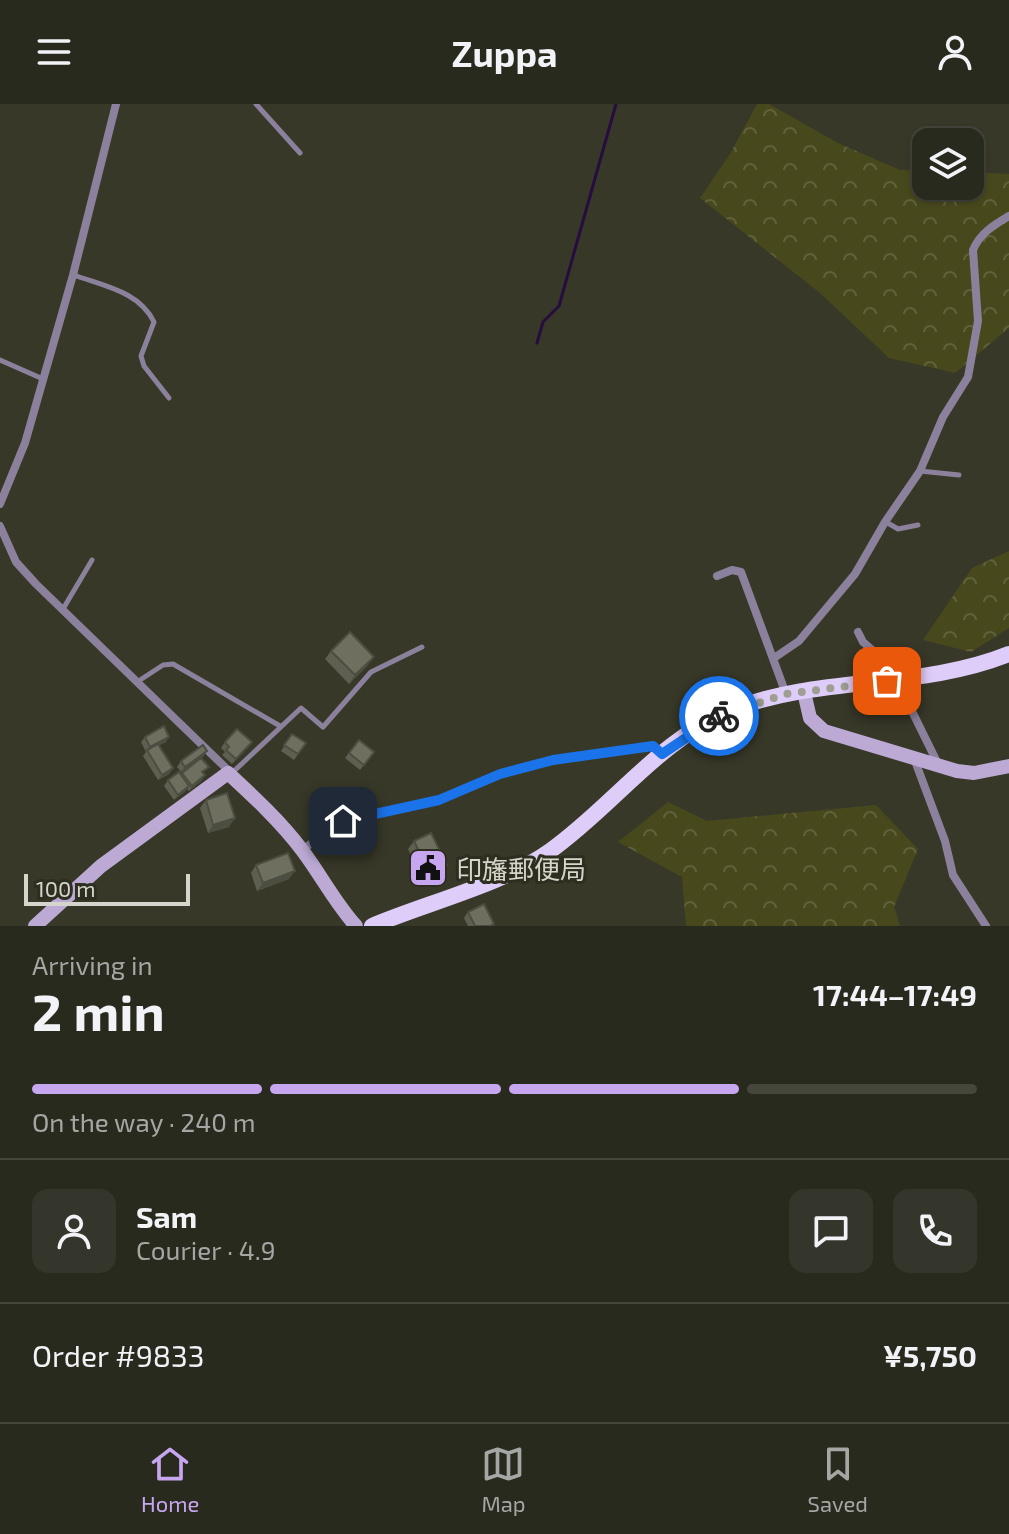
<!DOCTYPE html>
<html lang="en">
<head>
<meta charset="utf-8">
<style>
	:root { --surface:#292a1e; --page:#35362b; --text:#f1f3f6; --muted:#a5a7a4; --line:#45463c; --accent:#c7a6f0 }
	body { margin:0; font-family:"Exo 2","Noto Sans JP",sans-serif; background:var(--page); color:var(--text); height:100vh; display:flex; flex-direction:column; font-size:30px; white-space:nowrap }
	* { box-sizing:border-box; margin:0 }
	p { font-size:26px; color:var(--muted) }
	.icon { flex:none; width:44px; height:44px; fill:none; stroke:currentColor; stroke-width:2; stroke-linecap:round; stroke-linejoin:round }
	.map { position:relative; height:822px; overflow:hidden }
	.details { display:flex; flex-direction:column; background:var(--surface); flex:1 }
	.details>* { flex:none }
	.fabs { position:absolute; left:912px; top:24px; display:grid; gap:16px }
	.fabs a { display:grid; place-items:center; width:72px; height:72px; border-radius:16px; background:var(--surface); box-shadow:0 2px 6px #0004,0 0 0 2px var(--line); font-size:40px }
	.scale { position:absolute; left:24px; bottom:20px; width:166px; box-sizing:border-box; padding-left:8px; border:4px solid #d5d5cc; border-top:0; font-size:22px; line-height:28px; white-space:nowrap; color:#d5d5cc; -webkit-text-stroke:6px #2d2e1f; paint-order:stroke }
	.pin { position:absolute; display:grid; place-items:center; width:68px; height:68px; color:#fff; margin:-34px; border-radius:16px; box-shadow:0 4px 12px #0006 }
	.courier { position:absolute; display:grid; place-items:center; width:80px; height:80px; margin:-40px; border:6px solid #1a73e8; border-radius:50%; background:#fff; color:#222; box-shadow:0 2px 10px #0007 }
	.headline em { font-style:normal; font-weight:700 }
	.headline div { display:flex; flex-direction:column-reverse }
	.headline { display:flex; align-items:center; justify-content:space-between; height:136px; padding:0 32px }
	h1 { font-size:52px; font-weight:700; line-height:60px }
	.bar { display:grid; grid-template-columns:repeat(4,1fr); gap:12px 8px; align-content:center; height:96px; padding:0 32px }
	.bar i { height:10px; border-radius:6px; background:var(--line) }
	.bar .selected { background:var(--accent) }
	.bar p { grid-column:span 4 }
	.line { display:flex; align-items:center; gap:20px; padding:0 32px; border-top:2px solid var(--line) }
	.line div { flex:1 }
	.round { display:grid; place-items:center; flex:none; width:84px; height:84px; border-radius:16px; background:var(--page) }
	header { display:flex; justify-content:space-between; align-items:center; height:104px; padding:0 32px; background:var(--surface); font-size:36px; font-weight:700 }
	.tab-bar { display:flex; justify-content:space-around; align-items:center; height:112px; border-top:2px solid var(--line); background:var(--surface); font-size:22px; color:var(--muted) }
	.tab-bar a { display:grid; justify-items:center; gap:4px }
	.tab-bar .selected { color:var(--accent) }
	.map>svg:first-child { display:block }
</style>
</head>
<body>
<header><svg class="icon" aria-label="menu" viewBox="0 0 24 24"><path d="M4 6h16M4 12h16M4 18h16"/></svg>Zuppa<svg class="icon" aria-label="person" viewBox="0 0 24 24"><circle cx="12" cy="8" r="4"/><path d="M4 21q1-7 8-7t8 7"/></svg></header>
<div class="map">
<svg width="1009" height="822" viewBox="0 0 1009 822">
	<defs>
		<pattern id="forest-crowns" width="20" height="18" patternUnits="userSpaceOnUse" patternTransform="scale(2)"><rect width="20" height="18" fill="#47481c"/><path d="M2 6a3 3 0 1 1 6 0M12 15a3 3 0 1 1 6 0" fill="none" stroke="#61623c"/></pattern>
	</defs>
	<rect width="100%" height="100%" fill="#373828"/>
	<g fill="url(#forest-crowns)">
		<path d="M757,0h12l69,39 62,27 26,1v15h44v-14l39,2v154l-54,45 -66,-15 -69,-65 -120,-95 30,-44z"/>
		<path d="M1009,447v77l-38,24 -48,-12 49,-72z"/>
		<path d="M668,698l39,19 169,-16 42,44 -24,58 6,19h-214l-4,-49 -64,-35z"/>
	</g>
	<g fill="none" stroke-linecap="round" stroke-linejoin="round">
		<path stroke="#270c3f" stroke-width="3" d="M537,239l6,-21 16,-16 57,-202"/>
		<path stroke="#4f5041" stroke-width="8" stroke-dasharray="8 4" stroke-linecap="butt" d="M897,574l9,21"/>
		<g stroke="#8c819c" stroke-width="5">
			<path d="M256,0l44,49"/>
			<path d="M74,171c29,11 65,16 80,47l-13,34 3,10 25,32"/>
			<path d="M0,256l43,19"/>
			<path d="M920,367l39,4"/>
			<path d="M886,418l12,7 20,-4"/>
			<path d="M63,505l29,-49"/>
			<path d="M137,578l26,-17 10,-1 107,62"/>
			<path d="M232,669l69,-65 22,19 48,-55 51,-25"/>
		</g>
		<g stroke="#8c819c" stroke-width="8">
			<path d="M0,400l25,-61 48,-168 43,-171"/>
			<path d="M0,422l16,36 20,22 194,188 -2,1"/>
			<path d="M717,472l15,-6 9,2 45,122"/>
			<path d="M858,528l5,10 30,26"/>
			<path d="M774,554l25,-17 56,-67 30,-52 35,-51 23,-54 25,-40 10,-56 -5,-71c7,-17 21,-25 36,-34"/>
			<path d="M906,595l33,67"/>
			<path d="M915,657l30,80 8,34 33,51"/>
			<path d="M302,746l41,-29 96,-21 61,-26 53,-14 100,-14 9,8"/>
		</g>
		<g stroke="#bcaad5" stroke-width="14">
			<path d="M804,588l6,26 14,13 133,40 17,2 35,-7"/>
			<path d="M35,822l66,-60 127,-93c26,24 53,49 74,77 19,25 33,53 54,76"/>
		</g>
		<path stroke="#dfcdf9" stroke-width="16" d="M372,822c54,-23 132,-42 178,-75 62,-44 110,-112 181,-141 89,-35 189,-20 278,-56"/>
	</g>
	<g fill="#5f5f51">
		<path d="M331,547l37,14 -19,19 -24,-25z"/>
		<path d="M292,630l14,9 -12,17 -13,-9z"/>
		<path d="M145,633l21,5 -7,3 14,23 -4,6 -11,6 -15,-24 3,-4 -5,-10z"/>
		<path d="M359,636l15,12 -14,18 -15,-12z"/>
		<path d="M225,638h27l-20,22 -10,-9 3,-3 -4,-4z"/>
		<path d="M207,647l-6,7 3,16 1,1 -4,6 -12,10 -2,-2 -13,11 -10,-14 4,-6 13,-5 17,-14 -17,11 -4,-5 4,-6z"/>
		<path d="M206,696l23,27 -21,6 -8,-25z"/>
		<path d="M414,737l33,24 -6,9 -17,8 -16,-33z"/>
		<path d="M256,761l33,14 -32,12 -6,-18z"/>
		<path d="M468,808l25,14h-25l-4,-8z"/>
	</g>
	<g fill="#4d4e42">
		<path d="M374,553l-6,8 -19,19 6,-9z"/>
		<path d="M169,633l-3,5 -18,9 -1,-1 -1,2 4,-5z"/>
		<path d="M207,647l-4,6 -22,15 4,-5z"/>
		<path d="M173,664l-4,6 -11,6 4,-5z"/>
		<path d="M205,671l-4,6 -12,10 3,-5z"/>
		<path d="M189,682l-4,6 -11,8 4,-5z"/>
		<path d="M235,714l-6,9 -21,6 5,-8z"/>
		<path d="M447,761l-6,9 -17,8 6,-8z"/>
		<path d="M295,767l-6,8 -32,12 6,-8z"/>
	</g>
	<g fill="#6e6f5e" stroke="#4d4e42" stroke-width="2">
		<path d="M350,528l24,25 -19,18 -24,-24z"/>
		<path d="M164,622l5,11 -19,10 -5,-10z"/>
		<path d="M237,625l15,13 -16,17 -10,-9 3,-3 -4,-5z"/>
		<path d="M292,630l14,9 -8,11 -14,-9z"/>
		<path d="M359,636l15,12 -10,13 -15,-12z"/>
		<path d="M158,640l15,24 -11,7 -15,-25z"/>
		<path d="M203,641l4,6 -22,16 -4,-6z"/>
		<path d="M201,654l8,9 -7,5 3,3 -13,11 -10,-13z"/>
		<path d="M179,668l10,14 -11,9 -10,-15z"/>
		<path d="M227,689l8,25 -22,7 -7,-25z"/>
		<path d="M431,729l16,32 -17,9 -16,-33z"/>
		<path d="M288,749l7,18 -32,12 -7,-18z"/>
		<path d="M484,800l10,20 -4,2h-15l-7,-14z"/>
	</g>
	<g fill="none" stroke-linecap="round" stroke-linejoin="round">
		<path stroke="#9e9e93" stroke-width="8" stroke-dasharray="0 14.4" d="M719,612l67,-22 101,-13"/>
		<path stroke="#1a73e8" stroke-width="10" d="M343,717l96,-21 61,-26 53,-14 100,-14 9,8 57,-38"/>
	</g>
	<defs>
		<g id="civic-square" transform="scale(2)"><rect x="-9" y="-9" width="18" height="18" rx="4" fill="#c7a6f0" stroke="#2d2e1f"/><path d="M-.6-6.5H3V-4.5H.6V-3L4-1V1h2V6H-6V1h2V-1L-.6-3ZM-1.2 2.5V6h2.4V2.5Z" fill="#111"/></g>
	</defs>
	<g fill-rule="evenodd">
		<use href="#civic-square" x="428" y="764"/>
	</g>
	<g text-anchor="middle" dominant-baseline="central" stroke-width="6" stroke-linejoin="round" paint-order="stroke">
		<g font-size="26" fill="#d5d5cc" stroke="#2d2e1f" text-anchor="start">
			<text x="456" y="764">印旛郵便局</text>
		</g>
	</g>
</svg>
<div class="fabs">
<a><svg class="icon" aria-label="layers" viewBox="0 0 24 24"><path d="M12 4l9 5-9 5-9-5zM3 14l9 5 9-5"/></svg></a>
</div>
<div class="scale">100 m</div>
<div class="pin" style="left:887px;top:577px;background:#ea580c"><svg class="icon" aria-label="bag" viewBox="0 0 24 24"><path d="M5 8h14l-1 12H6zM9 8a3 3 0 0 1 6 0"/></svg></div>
<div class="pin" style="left:343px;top:717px;background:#1f2937"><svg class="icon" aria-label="home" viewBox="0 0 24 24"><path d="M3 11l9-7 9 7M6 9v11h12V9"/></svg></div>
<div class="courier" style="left:719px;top:612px"><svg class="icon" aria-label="bike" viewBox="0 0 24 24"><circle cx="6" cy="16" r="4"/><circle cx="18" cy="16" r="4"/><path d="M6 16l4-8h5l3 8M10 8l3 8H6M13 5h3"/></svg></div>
</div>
<section class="details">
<div class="headline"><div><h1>2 min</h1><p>Arriving in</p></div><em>17:44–17:49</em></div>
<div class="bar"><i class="selected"></i><i class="selected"></i><i class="selected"></i><i></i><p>On the way · 240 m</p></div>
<div class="line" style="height:144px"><a class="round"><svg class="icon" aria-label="person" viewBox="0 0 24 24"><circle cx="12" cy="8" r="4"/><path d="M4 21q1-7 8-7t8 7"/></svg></a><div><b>Sam</b><p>Courier · 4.9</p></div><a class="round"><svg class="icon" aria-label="chat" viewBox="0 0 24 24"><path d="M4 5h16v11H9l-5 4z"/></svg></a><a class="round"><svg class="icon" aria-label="phone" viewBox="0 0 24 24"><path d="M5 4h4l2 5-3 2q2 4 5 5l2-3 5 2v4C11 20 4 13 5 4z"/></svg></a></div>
<div class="line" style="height:104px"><div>Order #9833</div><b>¥5,750</b></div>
</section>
<nav class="tab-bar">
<a class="selected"><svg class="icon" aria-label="home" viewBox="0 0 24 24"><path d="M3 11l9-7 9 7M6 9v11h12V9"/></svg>Home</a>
<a><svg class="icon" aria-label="map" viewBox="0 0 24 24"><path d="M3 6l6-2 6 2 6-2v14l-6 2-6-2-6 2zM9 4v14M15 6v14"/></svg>Map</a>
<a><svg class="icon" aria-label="saved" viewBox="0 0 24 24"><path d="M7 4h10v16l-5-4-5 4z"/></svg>Saved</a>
</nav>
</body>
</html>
